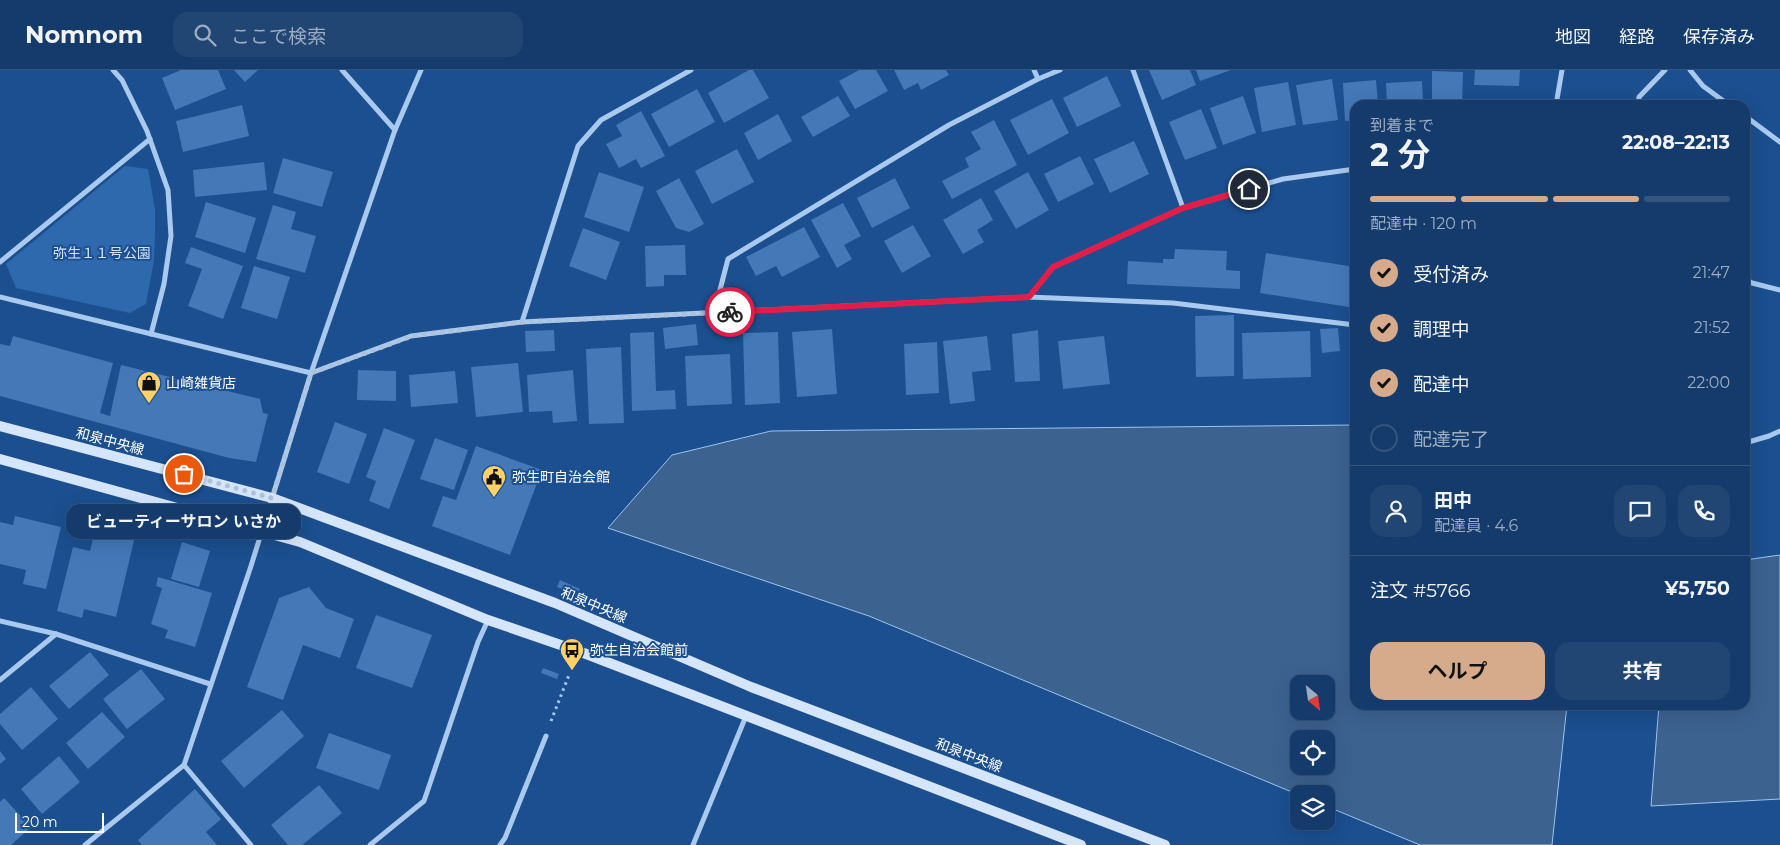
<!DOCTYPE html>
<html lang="ja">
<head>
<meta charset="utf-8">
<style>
	:root { --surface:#143b6b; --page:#214673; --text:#f1f3f6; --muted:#9dadc1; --line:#33557e; --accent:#d6ab8b }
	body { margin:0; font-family:Montserrat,"Noto Sans JP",sans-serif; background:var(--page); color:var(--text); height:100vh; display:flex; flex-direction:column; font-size:19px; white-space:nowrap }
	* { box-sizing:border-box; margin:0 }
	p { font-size:16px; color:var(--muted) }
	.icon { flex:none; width:28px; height:28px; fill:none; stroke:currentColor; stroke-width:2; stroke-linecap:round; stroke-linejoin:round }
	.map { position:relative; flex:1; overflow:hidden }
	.details { position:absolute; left:1350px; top:30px; width:400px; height:610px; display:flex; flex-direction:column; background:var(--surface); border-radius:15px; box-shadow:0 5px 20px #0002,0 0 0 1px var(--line) }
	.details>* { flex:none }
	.needle { width:32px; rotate:151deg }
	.fabs { position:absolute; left:1290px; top:605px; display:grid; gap:10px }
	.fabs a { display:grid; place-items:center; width:45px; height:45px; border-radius:10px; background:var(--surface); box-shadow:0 5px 20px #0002,0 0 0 1px var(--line); font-size:25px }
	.scale { position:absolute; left:15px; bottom:12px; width:89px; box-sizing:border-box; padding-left:5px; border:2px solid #fff; border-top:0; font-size:14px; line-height:18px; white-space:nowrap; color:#fff; -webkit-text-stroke:4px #1b4f8f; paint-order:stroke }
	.pin { position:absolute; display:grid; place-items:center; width:42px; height:42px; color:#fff; margin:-21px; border:2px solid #fff; border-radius:50%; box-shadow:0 1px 5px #0007 }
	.courier { position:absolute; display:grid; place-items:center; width:50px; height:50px; margin:-25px; border:4px solid #e11d48; border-radius:50%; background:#fff; color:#222; box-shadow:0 1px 6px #0007 }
	.bubble { position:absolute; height:35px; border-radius:15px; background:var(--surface); box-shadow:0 5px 20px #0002,0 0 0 1px var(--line); font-size:16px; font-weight:700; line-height:35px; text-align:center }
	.overview em { font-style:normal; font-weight:700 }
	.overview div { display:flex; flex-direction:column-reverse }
	.overview { display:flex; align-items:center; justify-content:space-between; height:85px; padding:0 20px }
	h1 { font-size:32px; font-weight:700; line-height:38px }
	.bar { display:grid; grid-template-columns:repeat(4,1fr); gap:8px 5px; align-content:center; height:60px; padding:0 20px }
	.bar i { height:6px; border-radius:4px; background:var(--line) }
	.bar .on { background:var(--accent) }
	.bar p { grid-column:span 4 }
	.line { display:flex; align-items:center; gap:12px; padding:0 20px; border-top:1px solid var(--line) }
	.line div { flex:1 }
	.round { display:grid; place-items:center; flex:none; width:52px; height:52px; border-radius:15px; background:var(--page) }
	ol { padding:0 20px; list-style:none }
	li { display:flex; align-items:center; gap:15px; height:55px }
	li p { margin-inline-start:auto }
	li .icon { padding:5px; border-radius:50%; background:var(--accent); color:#111; stroke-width:4 }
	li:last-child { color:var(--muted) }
	li i { width:28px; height:28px; border:2px solid var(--line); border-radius:50% }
	.button { display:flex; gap:10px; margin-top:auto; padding:10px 20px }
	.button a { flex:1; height:58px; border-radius:15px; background:var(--accent); color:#111; font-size:20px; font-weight:700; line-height:58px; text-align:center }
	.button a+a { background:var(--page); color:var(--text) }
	header { display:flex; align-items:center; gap:30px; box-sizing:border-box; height:70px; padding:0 25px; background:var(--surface); border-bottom:1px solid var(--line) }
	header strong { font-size:24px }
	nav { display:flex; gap:28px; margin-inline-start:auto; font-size:18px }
	.search { width:350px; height:45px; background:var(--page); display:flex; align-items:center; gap:12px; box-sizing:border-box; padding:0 18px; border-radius:15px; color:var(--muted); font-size:19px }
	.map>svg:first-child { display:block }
</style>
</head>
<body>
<header>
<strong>Nomnom</strong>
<div class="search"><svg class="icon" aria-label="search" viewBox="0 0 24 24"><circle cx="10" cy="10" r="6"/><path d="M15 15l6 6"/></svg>ここで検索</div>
<nav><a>地図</a><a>経路</a><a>保存済み</a></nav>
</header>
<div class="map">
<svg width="1780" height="775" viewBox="0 0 1780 775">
	<rect width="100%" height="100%" fill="#1b4f8f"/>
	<path fill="#2e69ad" d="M125,96l23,3 7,40v26l-1,25 -8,44 -16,9 -114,-25 -10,-24z"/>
	<g fill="#3c6290" stroke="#9cc4f0" fill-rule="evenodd">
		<path d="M1355,355v280h212l-15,140h-132l-94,-39v-12l-27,1 -430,-179 -261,-88 64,-73 99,-24zM1299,614h27v27h-27zM1299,669h27v27h-27z"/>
		<path d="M1780,485v244l-129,7 8,-101h86v-145z"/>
	</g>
	<g fill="#4478b7">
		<path d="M181,0h37l8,19 -51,21 -13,-32z"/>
		<path d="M234,0h24l-13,12z"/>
		<path d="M749,0h4l16,28 -45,25 -16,-30z"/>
		<path d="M859,0h17l12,21 -33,18 -16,-28z"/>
		<path d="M894,0h52l3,5 -28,15 -3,-7 -14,7z"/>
		<path d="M1149,0h41l6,15 -34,15z"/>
		<path d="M1196,0h35l-31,11z"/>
		<path d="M1475,0h45l-1,16 -45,-1z"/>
		<path d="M1432,1l31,1 -1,33h-30z"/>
		<path d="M1107,6l14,30 -44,21 -14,-29z"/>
		<path d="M1332,9l6,41 -35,5 -7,-40z"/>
		<path d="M1376,10l2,25h-23v15l-10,1 -2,-38z"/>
		<path d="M1422,11l1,24h-36l-1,-22z"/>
		<path d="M1288,12l8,43 -34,7 -8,-44z"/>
		<path d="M697,19l18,33 -46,25 -18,-33z"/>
		<path d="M838,26l12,20 -37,21 -12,-20z"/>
		<path d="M1243,26l13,37 -33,12 -13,-37z"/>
		<path d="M1052,29l17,34 -41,22 -18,-35z"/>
		<path d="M242,35l7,31 -66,16 -7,-31z"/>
		<path d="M1201,39l16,39 -32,12 -16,-38z"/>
		<path d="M641,41l24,45 -24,12 -5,-9 -17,9 -13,-24 16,-8 -6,-11z"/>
		<path d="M778,44l14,27 -34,19 -14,-27z"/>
		<path d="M994,50l23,45 -65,34 -10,-18 27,-14 -4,-9 16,-9 -10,-17z"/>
		<path d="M1134,71l15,33 -39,19 -16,-34z"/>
		<path d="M737,79l17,33 -42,22 -17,-33z"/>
		<path d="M1080,86l14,28 -36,18 -14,-28z"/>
		<path d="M283,88l50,14 -11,35 -49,-14z"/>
		<path d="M264,92l3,28 -72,7 -2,-27z"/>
		<path d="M599,102l45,15 -15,45 -45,-15z"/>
		<path d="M1028,102l21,38 -33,19 -22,-38z"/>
		<path d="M679,108l25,46 -15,8 -13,-4 -20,-37z"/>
		<path d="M895,108l15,30 -38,20 -15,-30z"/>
		<path d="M981,128l12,22 -16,10 7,12 -21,12 -20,-34z"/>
		<path d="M206,132l50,16 -11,35 -50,-16z"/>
		<path d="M843,133l18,33 -17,9 8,14 -15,9 -26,-48z"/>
		<path d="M273,135l23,7 -5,17 25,7 -11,37 -49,-14z"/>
		<path d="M913,155l18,31 -29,17 -18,-32z"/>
		<path d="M804,157l16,30 -38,20 -6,-11 -20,10 -10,-19z"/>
		<path d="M583,158l37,14 -14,38 -37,-14z"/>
		<path d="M685,175l1,30h-22v11l-18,1 -1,-41z"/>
		<path d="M191,177l52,19 -20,53 -35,-13 14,-37 -17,-6z"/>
		<path d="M1175,179l52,2 -1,19 14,1v18l-113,-5 1,-23 35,2v-4h11z"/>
		<path d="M1266,183l89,14v41l-95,-15z"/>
		<path d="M254,196l36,11 -13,42 -36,-11z"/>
		<path d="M1234,245v61l-38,1 -1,-61z"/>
		<path d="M696,254l2,21 -33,4 -2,-21z"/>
		<path d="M1338,258l2,23 -18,2 -2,-24z"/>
		<path d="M832,259l5,65 -40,3 -5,-65z"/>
		<path d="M554,260l1,21 -29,1 -1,-21z"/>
		<path d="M1038,260l2,51 -25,1 -3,-48z"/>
		<rect x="1349" y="260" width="6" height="46"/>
		<path d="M1310,261l1,46 -68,2 -1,-46z"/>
		<path d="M654,262l2,59 19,-1 1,19 -44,2 -2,-78z"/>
		<path d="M778,262l2,71 -35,2 -2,-72z"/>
		<path d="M13,266l100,27 -13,50 10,3 11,-51 139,34 3,14 5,1 -12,48 -27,-4 -229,-62v-52l10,2z"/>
		<path d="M987,266l4,34 -19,2 3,29 -25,3 -7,-63z"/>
		<path d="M1104,266l6,48 -47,5 -5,-48z"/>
		<path d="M937,272l2,51 -33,2 -2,-51z"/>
		<path d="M621,277l3,76 -35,1 -3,-75z"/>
		<path d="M730,284l2,50 -45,2 -2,-50z"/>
		<path d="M518,293l5,49 -47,5 -5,-50z"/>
		<path d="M358,300l38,1v30l-39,-1z"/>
		<path d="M573,300l4,51 -24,2 -1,-12 -23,1 -2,-37z"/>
		<path d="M455,301l3,32 -47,4 -2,-32z"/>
		<path d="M335,352l32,12 -18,50 -32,-12z"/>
		<path d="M384,358l31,12 -26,69 -20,-8 7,-20 -10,-4z"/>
		<path d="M435,368l33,12 -14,40 -34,-11z"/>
		<path d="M476,376l66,24 -32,85 -78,-29 11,-30 13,4z"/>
		<path d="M15,446l46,11 -15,62 -23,-5 3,-14 -26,-6v-42l13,3z"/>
		<path d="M96,457l39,9 -19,81 -32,-8 -2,9 -25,-7 16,-64 17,4z"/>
		<path d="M182,472l28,9 -11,36 -28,-8z"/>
		<path d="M158,507l54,16 -17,54 -30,-9 3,-8 -17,-6 11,-36 -6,-2z"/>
		<path d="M560,510l20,9 -3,6 -20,-8z"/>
		<path d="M309,517l17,21 28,11 -14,39 -37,-13 -20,55 -36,-13 32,-89z"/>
		<path d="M376,545l56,20 -20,53 -56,-20z"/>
		<path d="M90,582l19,23 -40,34 -20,-23z"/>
		<path d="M543,598l16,6 -2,5 -16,-6z"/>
		<path d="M141,599l24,30 -38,30 -24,-30z"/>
		<path d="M31,617l27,32 -36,31 -22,-26v-10z"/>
		<path d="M282,640l22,26 -60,52 -23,-27z"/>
		<path d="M102,642l23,25 -37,32 -22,-26z"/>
		<path d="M329,663l62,22 -12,35 -63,-22z"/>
		<path d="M0,681l6,8 -6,5z"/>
		<path d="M59,686l21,26 -38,32 -21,-25z"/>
		<path d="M319,715l23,28 -40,32h-14l-17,-20z"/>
		<path d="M195,719l26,30 -15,13 11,13h-75l-4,-5z"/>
		<path d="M4,728l27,29 -20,18h-11v-43z"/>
	</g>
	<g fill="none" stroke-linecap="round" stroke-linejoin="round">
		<path stroke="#a9c9ee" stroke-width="3" stroke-dasharray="2.5 4" stroke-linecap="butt" d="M551,651l18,-46"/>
		<g stroke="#a9c9ee" stroke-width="5">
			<path d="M113,0l9,10 25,51 21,59 3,46 -7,48 -13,50"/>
			<path d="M342,0l53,60"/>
			<path d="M1034,0l4,9"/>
			<path d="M1133,0l50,138"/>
			<path d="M1690,0l13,16 26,19"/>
			<path d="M1556,35l6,-35"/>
			<path d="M1638,35l1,-8 26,-27"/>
			<path d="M1745,46l35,26"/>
			<path d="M0,192l150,-123"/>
			<path d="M1745,209l7,4 28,7"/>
			<path d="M0,227l311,76 100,-37 111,-14 56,-176 23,-26 90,-50"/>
			<path d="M1029,227l24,-30 130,-59 100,-29 72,-10"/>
			<path d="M714,243l14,-54 221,-134 89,-46 22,-9"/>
			<path d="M522,252l507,-25 144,6 182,22"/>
			<path d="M1745,373l24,-7 11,-5"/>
			<path d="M0,551l56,13 154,50"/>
			<path d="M0,610l56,-46"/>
			<path d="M184,695l67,80"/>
			<path d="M85,775l99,-80 67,-199 60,-193 84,-243 26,-60"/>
			<path d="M370,775l54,-44 54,-159 10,-22"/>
			<path d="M500,775l5,-7 41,-102"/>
			<path d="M693,775l53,-129"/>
		</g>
		<g stroke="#d6e6fa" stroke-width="10">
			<path d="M0,356l272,72 283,105 196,84 414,158"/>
			<path d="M0,389l300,83 188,78 93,32 500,193"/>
		</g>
	</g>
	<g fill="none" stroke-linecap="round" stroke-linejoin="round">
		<path stroke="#afc1d8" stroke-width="5" stroke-dasharray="0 9" d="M184,404l88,24 39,-125 101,-37 110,-14 208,-10"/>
		<path stroke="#e11d48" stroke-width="6" d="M730,242l299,-15 24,-30 130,-59 66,-19"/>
	</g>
	<defs>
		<g id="shop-pin" transform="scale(1.25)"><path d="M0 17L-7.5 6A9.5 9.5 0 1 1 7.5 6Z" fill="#ffd166" stroke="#1b4f8f"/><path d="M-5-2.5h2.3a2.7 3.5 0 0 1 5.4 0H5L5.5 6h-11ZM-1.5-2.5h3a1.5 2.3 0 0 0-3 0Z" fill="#111"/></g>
		<g id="civic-pin" transform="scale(1.25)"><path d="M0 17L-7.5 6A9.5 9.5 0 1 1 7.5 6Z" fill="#ffd166" stroke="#1b4f8f"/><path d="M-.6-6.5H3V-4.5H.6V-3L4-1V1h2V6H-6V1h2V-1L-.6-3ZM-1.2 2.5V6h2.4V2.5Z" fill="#111"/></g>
		<g id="bus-pin" transform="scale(1.25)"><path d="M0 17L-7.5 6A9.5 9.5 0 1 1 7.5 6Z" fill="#ffd166" stroke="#1b4f8f"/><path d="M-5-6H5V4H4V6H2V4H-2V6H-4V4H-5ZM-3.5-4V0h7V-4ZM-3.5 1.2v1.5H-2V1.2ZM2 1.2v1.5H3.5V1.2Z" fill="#111"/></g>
	</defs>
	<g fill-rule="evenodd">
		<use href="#shop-pin" x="149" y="313"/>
		<use href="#civic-pin" x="494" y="407"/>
		<use href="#bus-pin" x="572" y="580"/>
	</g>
	<g text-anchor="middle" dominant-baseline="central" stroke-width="4" stroke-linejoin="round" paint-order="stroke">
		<g font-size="14" fill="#cfe3fa" stroke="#1b4f8f">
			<text x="102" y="183">弥生１１号公園</text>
		</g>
		<g font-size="14" fill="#fff" stroke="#1b4f8f" text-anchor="start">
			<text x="166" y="313">山崎雑貨店</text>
			<text x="512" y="407">弥生町自治会館</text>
			<text x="590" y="580">弥生自治会館前</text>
		</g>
		<g font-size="14" fill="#fff" stroke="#1b4f8f">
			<text transform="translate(110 371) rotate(15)">和泉中央線</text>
			<text transform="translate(594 535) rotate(23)">和泉中央線</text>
			<text transform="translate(969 685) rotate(21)">和泉中央線</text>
		</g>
	</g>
</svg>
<div class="fabs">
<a><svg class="needle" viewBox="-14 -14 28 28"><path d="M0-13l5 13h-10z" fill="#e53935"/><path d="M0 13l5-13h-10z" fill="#9dadc1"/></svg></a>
<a><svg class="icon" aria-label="locate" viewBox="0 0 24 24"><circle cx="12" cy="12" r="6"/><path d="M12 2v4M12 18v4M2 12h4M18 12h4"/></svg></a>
<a><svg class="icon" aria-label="layers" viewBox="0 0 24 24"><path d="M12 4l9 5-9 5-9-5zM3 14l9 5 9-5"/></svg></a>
</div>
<div class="scale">20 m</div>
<div class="pin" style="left:184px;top:404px;background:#ea580c"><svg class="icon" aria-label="bag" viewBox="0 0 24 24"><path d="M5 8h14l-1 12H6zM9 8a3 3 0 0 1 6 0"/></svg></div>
<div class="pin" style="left:1249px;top:119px;background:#1f2937"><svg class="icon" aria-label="home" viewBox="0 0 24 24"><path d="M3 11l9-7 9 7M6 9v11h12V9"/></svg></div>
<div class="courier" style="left:730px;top:242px"><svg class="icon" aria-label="bike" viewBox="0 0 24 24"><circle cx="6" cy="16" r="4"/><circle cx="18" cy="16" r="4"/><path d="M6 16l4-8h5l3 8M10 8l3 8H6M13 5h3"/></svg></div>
<div class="bubble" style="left:66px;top:434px;width:235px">ビューティーサロン いさか</div>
<section class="details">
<div class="overview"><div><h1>2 分</h1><p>到着まで</p></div><em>22:08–22:13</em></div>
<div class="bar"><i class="on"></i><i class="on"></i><i class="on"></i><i></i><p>配達中 · 120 m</p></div>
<ol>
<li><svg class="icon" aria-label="check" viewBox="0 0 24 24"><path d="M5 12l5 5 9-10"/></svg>受付済み<p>21:47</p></li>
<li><svg class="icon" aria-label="check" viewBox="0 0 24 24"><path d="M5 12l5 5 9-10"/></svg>調理中<p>21:52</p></li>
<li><svg class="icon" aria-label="check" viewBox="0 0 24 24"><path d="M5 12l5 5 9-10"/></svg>配達中<p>22:00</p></li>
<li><i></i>配達完了</li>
</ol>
<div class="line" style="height:90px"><a class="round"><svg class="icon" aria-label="person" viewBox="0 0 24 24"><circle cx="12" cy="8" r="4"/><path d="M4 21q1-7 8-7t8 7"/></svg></a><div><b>田中</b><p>配達員 · 4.6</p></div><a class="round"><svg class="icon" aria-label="chat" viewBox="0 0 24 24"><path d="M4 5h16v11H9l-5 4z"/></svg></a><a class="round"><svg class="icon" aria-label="phone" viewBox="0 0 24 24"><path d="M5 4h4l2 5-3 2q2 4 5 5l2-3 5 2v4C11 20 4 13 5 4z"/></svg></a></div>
<div class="line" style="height:65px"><div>注文 #5766</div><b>¥5,750</b></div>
<div class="button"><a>ヘルプ</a><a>共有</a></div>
</section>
</div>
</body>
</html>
